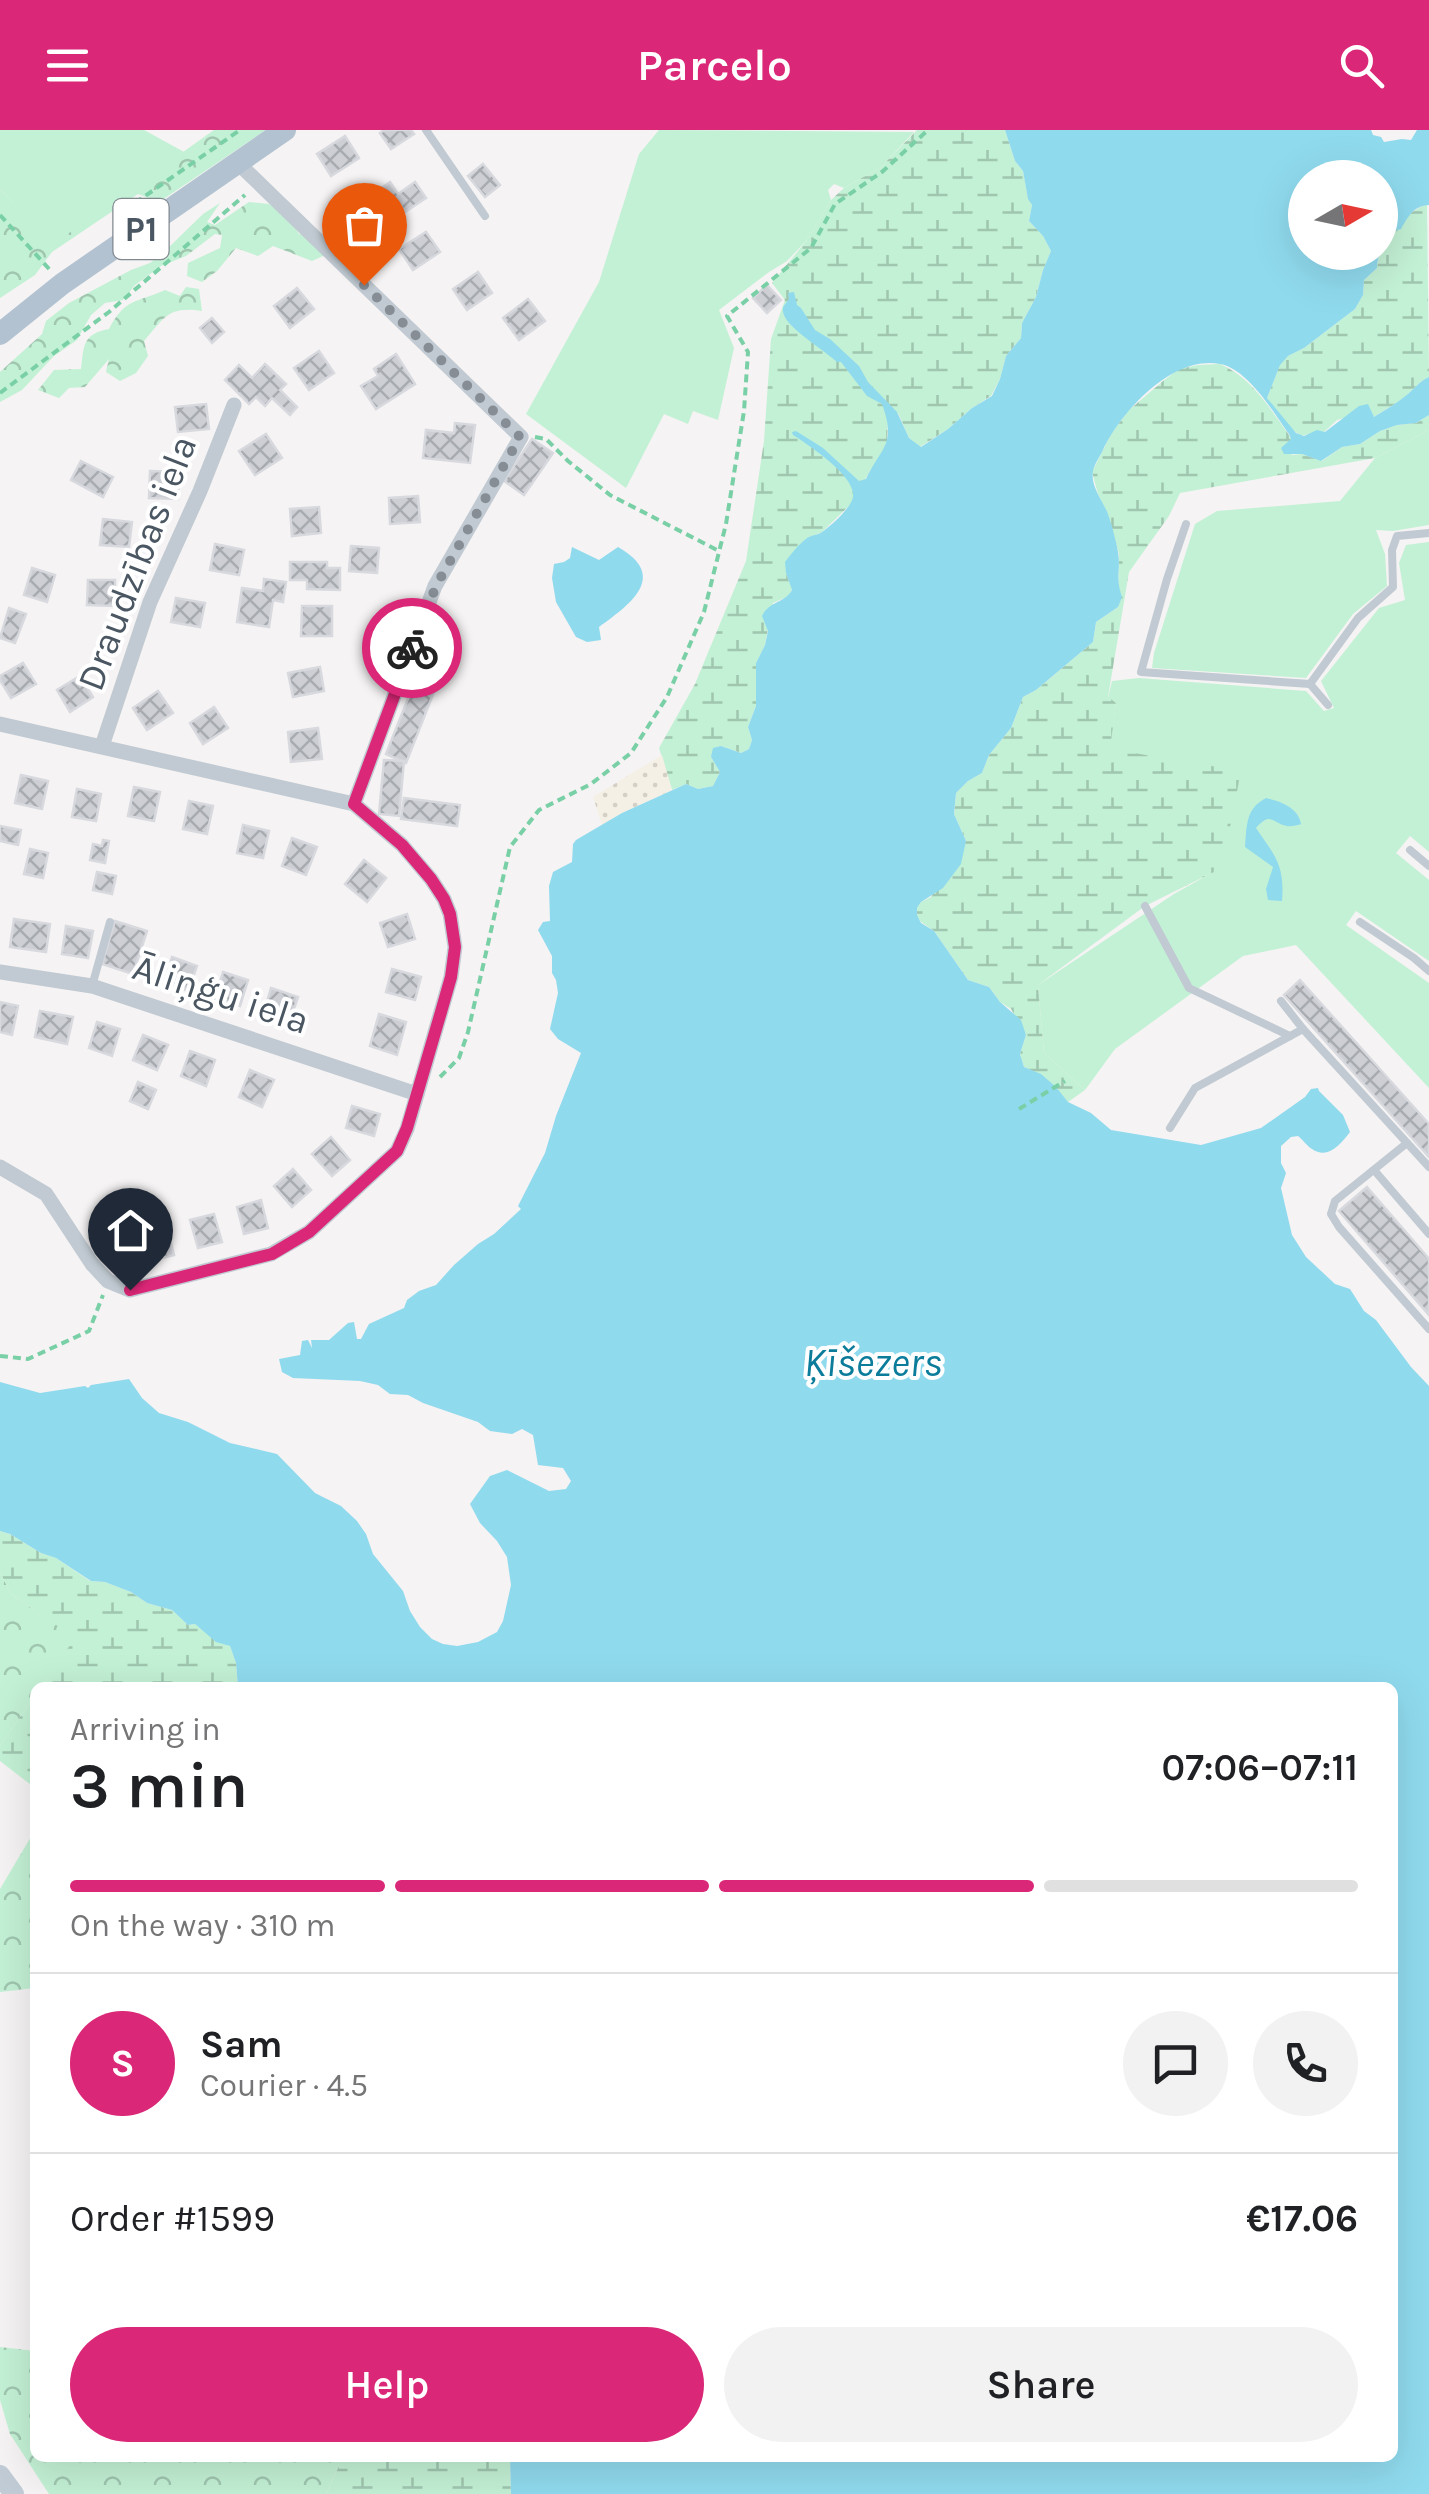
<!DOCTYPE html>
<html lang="en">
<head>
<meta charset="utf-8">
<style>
	:root { --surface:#fff; --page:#f2f2f2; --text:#202124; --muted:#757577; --line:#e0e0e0; --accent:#db2777 }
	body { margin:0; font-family:Karla,sans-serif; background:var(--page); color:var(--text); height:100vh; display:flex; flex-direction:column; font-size:38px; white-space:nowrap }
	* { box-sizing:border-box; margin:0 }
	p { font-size:32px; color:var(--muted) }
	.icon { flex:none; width:55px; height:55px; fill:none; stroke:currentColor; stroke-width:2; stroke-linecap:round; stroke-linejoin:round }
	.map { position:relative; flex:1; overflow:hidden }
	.sheet { position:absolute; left:30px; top:1552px; width:1368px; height:780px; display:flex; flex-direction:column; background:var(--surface); border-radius:15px; box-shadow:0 10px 40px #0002 }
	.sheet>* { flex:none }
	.needle { width:65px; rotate:81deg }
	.controls { position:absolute; left:1288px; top:30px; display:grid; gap:20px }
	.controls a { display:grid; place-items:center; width:110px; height:110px; border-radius:50%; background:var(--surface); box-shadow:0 10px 40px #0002; font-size:50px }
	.pin { position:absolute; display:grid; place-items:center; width:85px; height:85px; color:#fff; margin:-102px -42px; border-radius:50% 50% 50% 0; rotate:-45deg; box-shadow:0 0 10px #0007 }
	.pin .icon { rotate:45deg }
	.courier { position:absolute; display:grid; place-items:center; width:100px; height:100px; margin:-50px; border:8px solid #db2777; border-radius:50%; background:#fff; color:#222; box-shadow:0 2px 12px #0007 }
	.summary em { font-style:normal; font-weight:600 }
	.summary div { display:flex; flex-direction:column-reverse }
	.summary { display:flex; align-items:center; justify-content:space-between; height:170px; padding:0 40px }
	h1 { font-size:65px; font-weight:600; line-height:75px }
	.bar { display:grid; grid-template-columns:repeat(4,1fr); gap:15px 10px; align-content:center; height:120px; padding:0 40px }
	.bar i { height:12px; border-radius:8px; background:var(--line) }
	.bar .selected { background:var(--accent) }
	.bar p { grid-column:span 4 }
	.line { display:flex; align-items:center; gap:25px; padding:0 40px; border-top:2px solid var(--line) }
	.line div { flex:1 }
	.round { display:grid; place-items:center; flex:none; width:105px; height:105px; border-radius:52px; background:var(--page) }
	.button { display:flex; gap:20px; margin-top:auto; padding:20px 40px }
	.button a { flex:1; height:115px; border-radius:60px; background:var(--accent); color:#fff; font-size:40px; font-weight:600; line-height:115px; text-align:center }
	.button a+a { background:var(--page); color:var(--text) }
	header { display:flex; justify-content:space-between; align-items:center; height:130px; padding:0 40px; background:var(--accent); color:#fff; font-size:45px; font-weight:600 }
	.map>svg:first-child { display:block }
</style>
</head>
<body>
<header><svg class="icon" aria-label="menu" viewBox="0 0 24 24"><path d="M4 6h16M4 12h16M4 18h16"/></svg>Parcelo<svg class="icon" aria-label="search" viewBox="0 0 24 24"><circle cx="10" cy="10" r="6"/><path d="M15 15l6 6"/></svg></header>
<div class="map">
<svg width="1429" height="2364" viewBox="0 0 1429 2364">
	<defs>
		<pattern id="forest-crowns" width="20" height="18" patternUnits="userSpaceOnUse" patternTransform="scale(2.5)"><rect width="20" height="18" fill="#c3f1d5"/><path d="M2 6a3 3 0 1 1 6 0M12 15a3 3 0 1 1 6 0" fill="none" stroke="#a0c6b0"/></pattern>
		<pattern id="wetland-marsh" width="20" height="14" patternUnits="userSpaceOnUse" patternTransform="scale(2.5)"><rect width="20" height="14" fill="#c3f1d5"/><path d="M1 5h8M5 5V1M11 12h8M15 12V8" fill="none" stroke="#a0c6b0"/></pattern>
		<pattern id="sand-dots" width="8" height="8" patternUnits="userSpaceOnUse" patternTransform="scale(2.5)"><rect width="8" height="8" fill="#f5f0e5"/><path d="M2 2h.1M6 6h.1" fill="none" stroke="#d4d0c7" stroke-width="1.8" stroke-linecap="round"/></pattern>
		<pattern id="building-cross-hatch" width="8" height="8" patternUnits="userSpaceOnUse" patternTransform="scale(2.5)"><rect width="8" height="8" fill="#cdcfd5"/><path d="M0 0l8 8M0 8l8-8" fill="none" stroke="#a8abb0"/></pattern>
	</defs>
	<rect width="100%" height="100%" fill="#f5f3f3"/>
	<g fill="#c3f1d5">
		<path d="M0,0h144l42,23 -131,91 -55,-55z"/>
		<path d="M659,0l255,2 -33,35 -37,21 -10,-4 -6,6 3,10 -24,40 -20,21 -18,11 -50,38 15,38 -16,72 -25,-9 -5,13 -24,-10 -38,74 -100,-74 73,-132 40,-128z"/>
		<path d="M1429,300v95l-36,6 -17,-1 9,24 2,32 -34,28 -47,64 -154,-10 2,-15 41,-129 22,-13 123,-10 35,-43z"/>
		<path d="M1429,412v310l-19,-16 -14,17 33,27v81l-73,-50 -10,14 83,58v105l-133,-143 -53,11 -128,93 -30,41 -41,-37 -6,-68 136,-91 48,-27 -113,-117 7,-47 -8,-5 4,-17 27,-3 167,13 18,20 10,-3 -13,-27 58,-73 26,-8 -6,-37 7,-18z"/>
	</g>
	<g fill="url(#forest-crowns)">
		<path d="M214,0h52l-107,72 -21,-8 -86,58 -17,23 -35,23v-109l55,54z"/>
		<path d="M249,72l20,2 20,13 10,17 12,-1 21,19 -20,9 -39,-15 -15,10 -22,-8 -19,23 -15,11 -15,-6 1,-13 32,-15 2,-13 -7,-1 -29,22 -25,10 -26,19 -12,15 -18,3 -14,12 -14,25 -23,16 -32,34 -22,12v-30l42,-38 4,-13 23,-18 62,-33 19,-7 15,-12 38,-37 17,-11 -13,19 8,3z"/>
		<path d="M186,157l13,2 3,22c-34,-5 -37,6 -58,30l4,15 -12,17 -16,8 -14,-9 3,-13 -24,28 -16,1 -10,10 -21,-8 16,-20 27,-1c3,-23 1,-35 28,-40 16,-31 27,-26 56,-39l15,6z"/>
		<path d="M0,1442l11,22 65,44 -35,49 -6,1v8l-35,49z"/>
		<path d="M35,1700v158l-35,4v-103z"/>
		<path d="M0,2217l35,4v107h304v8l-13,28h-277l-39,-60 -10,-34z"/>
	</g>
	<g fill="url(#wetland-marsh)">
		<path d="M917,0h88l10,31 8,10 5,27 4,7 -3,16 14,15 8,15 -8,19 -7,27 -14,26 -1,15 -15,18 -6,23 -9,17 -19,12 -24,21 -28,18 -11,-9 -11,-25 -10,8 -1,22 -9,20 -7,6 -19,34 -30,29 -16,7 -20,22v12l6,16 -3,7 -16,7 -8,42 -9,18v43l-8,21 4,13 -3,9 -8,4 -20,-7 -10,11 9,15 -7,14 -15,3 -12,-5 -14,6 -13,-42 36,-64 51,-123 18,-120 7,-102 14,-39 -13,-17 35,-43 24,-40 13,-12 37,-21z"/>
		<path d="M1427,74l2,173c-9,4 -12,9 -20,16 -10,10 -24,16 -35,24l-4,-6 -33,9 -13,12c-10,-2 -16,4 -23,3 -9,-2 -28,-29 -34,-37l13,-34 8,-8 16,-8 51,-39 8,-14 1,-15 13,-12c1,-25 27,-55 50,-64z"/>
		<path d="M1220,234c32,14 49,43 69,71l2,4 -5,6 6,10 10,-1 20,7 20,-14 18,-3 20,-13 17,-6 19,-2 13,-8v15l-54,28 -195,35 -11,23 -40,56 -21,125 8,6 -6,46 131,22 -19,97 -77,38 -107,79 6,68 41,37 -17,12c-16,-15 -21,-26 -44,-35l-4,-13 6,-19 -15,-26 -11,-7 -11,-15 -21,-7 -34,-49 -13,-9 -4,-6v-8l4,-6 10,-5 35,-56 -12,-27 2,-21 12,-12 14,-8 7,-18 22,-27 12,-31 13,-7 57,-48 3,-20 22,-15 1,-53 -11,-39 -10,-21 -6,-22 19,-38 17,-23 35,-30 16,-12 19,-4z"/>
		<path d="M0,1401l10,3 31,19 15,5 34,23 15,1 26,10 16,11 25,7 16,15 7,-1 21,17 14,5 6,17 2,24h-197l34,-49 -64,-44 -11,-22z"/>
		<path d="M35,1566v92l-35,-27v-16z"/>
		<path d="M339,2328h171l1,36h-185l13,-28z"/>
	</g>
	<path fill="url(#sand-dots)" d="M662,625l10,35 -50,23 -20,12 -9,-28z"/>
	<g fill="#90daee" fill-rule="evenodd">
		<path d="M1005,0h366l2,5 8,2 3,5 18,-3 9,1 6,-10h12v75c-16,1 -21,12 -28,24l-11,3 -1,12c-8,5 -12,14 -12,24l-13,12 -1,15 -8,14 -51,39 -16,8 -8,9 -13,33 29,35 8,3 13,-6 8,2 34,-26 9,-2 6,13c11,-7 25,-15 35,-24 8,-7 11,-12 20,-16v38l-13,8 -19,2 -17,6 -20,13 -18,3 -21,14 -19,-7h-18l-3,-6 10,-9 -2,-5c-15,-21 -41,-65 -69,-70 -48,-9 -99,48 -117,86 -3,6 -9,15 -10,21 -3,15 10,30 15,43 4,12 8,26 10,38 3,18 -3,25 4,45l-4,10 -22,15 -3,20 -57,48 -13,7 -12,31 -22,27 -7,18 -14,8 -12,12 -2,21 12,27 -5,23 -18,24 -22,14 -4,6v7l4,8 13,8 34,49 21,7 11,15 21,18 5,15 -6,19 4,13 17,7 15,13 12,15 23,11 20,17 90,15 60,-17 44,-31 6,-8 7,-1 1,3 24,24 7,17c-9,12 -22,28 -38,17 -5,-3 -9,-9 -14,-13l-7,1 -10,9v17l5,10 -5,15 11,47 14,22 29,27 15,5 14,22 12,9 35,47 18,19v1108h-918l-1,-36h882v-770l-1154,-1 -2,-24 -6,-17 -14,-4 -21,-18 -7,1 -16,-15 -25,-7 -16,-11 -26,-10 -14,-1 -35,-23 -15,-5 -31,-19 -10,-3v-149l40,11 45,-7 3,2 3,-3 38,-6 13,19 17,15 29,9 42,21 47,11 38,39 26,13 16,15 9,13 7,20 30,37 7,20 10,16 12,12 11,5 14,2 21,-4 19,-10 6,-11 8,-36 -4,-28 -10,-16 -17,-18 -10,-19 20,-28 17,-6 42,21 17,-2 5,-8 -8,-13 -25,-3 -5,-30 -11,-6 -10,5 -22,-3 -12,-9 -55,-19 -15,-8 -18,-1 -12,-9 -18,-4 -67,-3 -11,-6 -3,-13 21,-4 2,-14 6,-1 4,8 -1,-8h18l19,-17 6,-1 3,17h4l8,-15 35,-16 3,-8 12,-9 17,-6 18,-20 24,-21 16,-10 27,-25 -3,-3 27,-53 11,-37 25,-63 -23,-14 -8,-10 8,-36 -2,-13 -4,-7v-17l-14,-26 5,-8 7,-1 -1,-35 4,-14 19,-10 1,-18 3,-4 46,-27 64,-29 12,5 15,-3 7,-14 -9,-15 2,-9 8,-2 20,7 8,-4 3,-9 -4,-13 8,-21v-43l9,-18 3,-14 -6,-15c7,-15 23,-13 30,-26l-6,-17 -1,-11c6,-8 14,-18 22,-24 5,-3 11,-3 15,-6 9,-6 31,-26 31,-36 2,-20 -44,-51 -60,-61l-1,-3 4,-1 27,17 36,33 7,-2c15,-32 31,-34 16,-75l-15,-8 -26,-34h-4c-12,-11 -49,-34 -53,-47 -3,-8 0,-9 5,-16l-1,-6 6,-1 3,13 4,3 14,22 15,9 29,27 9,16 29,30 12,26 12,9 27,-18 24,-21 20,-12 8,-17 6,-23 15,-18 1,-15 14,-26 7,-27 8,-19 -8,-15 -14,-15 3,-16 -4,-6 -5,-28 -8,-10zM1305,48h75v74h-75z"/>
		<path d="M572,417l27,13 19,-13c51,29 13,57 -19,80l2,13 -14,2 -11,-5 -20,-35 -4,-24 2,-14 10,-2 6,-4z"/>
		<path d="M1266,668c14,3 33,10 35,26 -1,1 -13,3 -14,2 -15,-3 -16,-15 -31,2 19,28 29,37 26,73l-14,-1 -2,-11 7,-22 -28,-20c2,-21 0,-38 21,-49z"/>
	</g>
	<g fill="url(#building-cross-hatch)" stroke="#d7d9de" stroke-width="2.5">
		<path d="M384,0h27l3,4 -23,15 -11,-16z"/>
		<path d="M345,6l14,22 -28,18 -14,-22z"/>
		<path d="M483,34l17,21 -15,12 -17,-21z"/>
		<path d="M390,52l8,12 17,-12 11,16 -21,14 -5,-7 -20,14 -14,-20z"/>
		<path d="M426,102l14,20 -27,18 -14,-21z"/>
		<path d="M478,142l14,21 -25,17 -14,-21z"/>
		<path d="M767,155l14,15 -14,13 -14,-15z"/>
		<path d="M297,158l17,21 -24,19 -16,-22z"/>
		<path d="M528,169l17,22 -26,19 -16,-22z"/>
		<path d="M212,188l12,14 -12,11 -12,-15z"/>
		<path d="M319,221l15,22 -25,17 -15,-22z"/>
		<path d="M396,224l19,30 -39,25 -15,-23 17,-10 -4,-7z"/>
		<path d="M265,234l21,20 -6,6 17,17 -7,8 -18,-17 -7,8 -9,-9 -7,7 -24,-24 14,-15 13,13z"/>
		<path d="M206,274l3,25 -31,3 -3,-25z"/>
		<path d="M455,293l20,2 -5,38 -47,-5 3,-28 28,3z"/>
		<path d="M266,304l16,24 -27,17 -16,-24z"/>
		<path d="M532,309l21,14 -29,42 -20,-14z"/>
		<path d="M81,331l32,16 -10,20 -32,-17z"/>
		<path d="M150,341l29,1 -1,27 -29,-1z"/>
		<path d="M418,366l2,26 -30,2 -1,-26z"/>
		<path d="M319,377l2,26 -29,3 -2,-27z"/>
		<path d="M103,389l29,3 -3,25 -29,-2z"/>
		<path d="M215,414l29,6 -5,25 -29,-5z"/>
		<path d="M351,416l28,2 -2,25 -28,-2z"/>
		<path d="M290,432h37v6h13v22l-33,-1v-9h-17z"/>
		<path d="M32,438l23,7 -8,27 -23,-7z"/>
		<path d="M264,449l22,3 -3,20 -10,-2 -4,27 -32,-5 5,-34 21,3z"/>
		<path d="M88,450h27v26l-28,-1z"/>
		<path d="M176,468l29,5 -5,24 -29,-5z"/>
		<path d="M302,476h30v30h-31z"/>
		<path d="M9,478l17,6 -11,29 -15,-5z"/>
		<path d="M436,498l20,8 -50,127 -20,-9z"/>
		<path d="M23,533l13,21 -25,14 -11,-18v-4z"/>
		<path d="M320,537l4,24 -31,6 -5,-24z"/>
		<path d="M80,546l13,21 -23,15 -13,-22z"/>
		<path d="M158,561l15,22 -26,17 -14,-22z"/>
		<path d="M214,577l14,21 -25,16 -13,-21z"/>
		<path d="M318,598l4,31 -31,3 -3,-30z"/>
		<path d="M384,630l20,1 -5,55 -20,-2z"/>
		<path d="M21,645l27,6 -6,28 -27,-6z"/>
		<path d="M134,657l26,5 -6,29 -26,-5z"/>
		<path d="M77,659l24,5 -5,27 -24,-4z"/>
		<path d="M404,668l56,7 -3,21 -56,-7z"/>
		<path d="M189,671l24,5 -6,28 -24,-5z"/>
		<path d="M243,695l26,6 -6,27 -26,-5z"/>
		<path d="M0,696l21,4 -3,15 -18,-4z"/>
		<path d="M292,708l25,9 -11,28 -24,-9z"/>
		<path d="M103,710l6,1 -4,22 -15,-3 3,-16 9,2z"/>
		<path d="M30,719l18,4 -5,25 -19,-4z"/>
		<path d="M364,730l22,18 -19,24 -22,-18z"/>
		<path d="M97,742l19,4 -4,18 -19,-4z"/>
		<path d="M407,784l8,25 -27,8 -8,-24z"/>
		<path d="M14,789l36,5 -4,28 -36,-5z"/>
		<path d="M115,791l32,10 -14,43 -31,-10z"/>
		<path d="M66,796l27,5 -5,27 -26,-4z"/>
		<path d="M172,827l25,9 -9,25 -25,-8z"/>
		<path d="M392,839l29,8 -6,23 -29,-8z"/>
		<path d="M223,842l25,8 -8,26 -25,-7z"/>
		<path d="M1300,850l129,144v33l-145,-162z"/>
		<path d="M271,858l27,9 -9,27 -26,-9z"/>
		<path d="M0,872l18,4 -6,29 -12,-3z"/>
		<path d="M40,881l33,6 -6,27 -32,-7z"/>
		<path d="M379,884l27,8 -9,33 -27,-9z"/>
		<path d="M97,892l23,7 -8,27 -23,-8z"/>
		<path d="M143,905l25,10 -11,25 -24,-10z"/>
		<path d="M190,921l25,9 -9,26 -25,-10z"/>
		<path d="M250,940l24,10 -12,27 -23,-10z"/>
		<path d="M138,952l18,8 -8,19 -18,-8z"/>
		<path d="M352,976l28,8 -6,22 -28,-8z"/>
		<path d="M331,1007l19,23 -18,16 -20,-22z"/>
		<path d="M293,1039l18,21 -19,17 -18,-21z"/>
		<path d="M1367,1057l62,72v56l-90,-104z"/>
		<path d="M261,1070l7,28 -24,6 -7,-27z"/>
		<path d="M214,1084l8,28 -24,6 -8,-28z"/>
		<path d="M167,1096l7,29 -25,6 -7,-29z"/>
	</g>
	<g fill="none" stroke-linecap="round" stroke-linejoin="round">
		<g stroke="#7ad0a6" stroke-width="4" stroke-dasharray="8 5" stroke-linecap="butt">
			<path d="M135,73l105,-73"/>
			<path d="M0,85l51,56"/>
			<path d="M0,263l109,-81 136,-117"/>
			<path d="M535,307l11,2 22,22 42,34 109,56"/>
			<path d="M440,947l19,-19 9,-26 42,-185 29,-37 52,-26 40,-31 36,-56 37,-85 22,-88 18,-113 4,-59 -21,-36 84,-68 24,-44 47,-32 46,-42"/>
			<path d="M1019,979l46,-28"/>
			<path d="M0,1226l28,3 61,-28 14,-36"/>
		</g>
		<g stroke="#c1cad2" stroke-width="8">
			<path d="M426,0l59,86"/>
			<path d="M1186,394l-19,55 -26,93 169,12 48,-66 35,-31 -1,-37 5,-14 32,-3"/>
			<path d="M1310,554l18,21"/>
			<path d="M1410,720l19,16"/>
			<path d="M1145,776l44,82 101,48"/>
			<path d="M1360,792l54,36 15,13"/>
			<path d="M92,856l18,-64"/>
			<path d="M1281,871l22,28 126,138"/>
			<path d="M1170,998l25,-40 108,-59"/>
			<path d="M1407,1013l-72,58 -4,13 8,13 90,102"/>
			<path d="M1374,1040l55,64"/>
		</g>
		<g stroke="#c1cad2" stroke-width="15">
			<path d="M237,32l284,275 -86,149 -81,218"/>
			<path d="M0,594l354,80 48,41 29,34 13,20 6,15 5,33 -4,30 -44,152 -10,22 -88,81 -38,22 -141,36 -22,-9 -16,-17 -46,-70 -46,-27"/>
			<path d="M102,616l48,-144 50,-111 34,-86"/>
			<path d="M0,842l92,14 325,108"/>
		</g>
		<path stroke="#c1cbd6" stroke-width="20" d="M0,2345l14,19"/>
		<path stroke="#b3c2d1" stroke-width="22" d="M0,204l62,-50 223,-154"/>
	</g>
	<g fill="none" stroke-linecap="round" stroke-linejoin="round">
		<path stroke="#868d94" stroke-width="10" stroke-dasharray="0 18" d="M364,155l156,152 -84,149 -24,62"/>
		<path stroke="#db2777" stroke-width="12" d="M130,1160l142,-36 37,-22 88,-81 10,-23 34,-116 10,-35 4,-30 -5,-33 -6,-15 -13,-20 -29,-34 -48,-41 58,-156"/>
	</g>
	<g text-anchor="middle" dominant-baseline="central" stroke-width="8" stroke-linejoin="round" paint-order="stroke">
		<rect fill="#fff" stroke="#808990" stroke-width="2.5" x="113.5" y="69" width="55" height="60" rx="8"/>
		<g font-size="35" font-weight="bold" fill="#4a5661">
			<text x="141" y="99">P1</text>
		</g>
		<g font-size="38" fill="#4a5661" stroke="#fff">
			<text transform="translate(137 433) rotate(-69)">Draudzības iela</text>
			<text transform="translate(221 864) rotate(18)">Āliņģu iela</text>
		</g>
		<g font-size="40" font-style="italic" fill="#0c7c9b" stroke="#fff">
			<text x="873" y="1232">Ķīšezers</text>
		</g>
	</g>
</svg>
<div class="controls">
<a><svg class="needle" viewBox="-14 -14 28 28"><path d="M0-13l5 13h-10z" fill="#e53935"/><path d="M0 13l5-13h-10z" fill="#757577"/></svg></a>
</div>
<div class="pin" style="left:364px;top:155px;background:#ea580c"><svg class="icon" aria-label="bag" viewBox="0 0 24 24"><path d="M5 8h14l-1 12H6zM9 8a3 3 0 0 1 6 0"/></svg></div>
<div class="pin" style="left:130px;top:1160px;background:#1f2937"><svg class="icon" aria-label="home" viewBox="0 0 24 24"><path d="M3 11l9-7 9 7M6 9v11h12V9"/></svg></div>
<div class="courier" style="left:412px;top:518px"><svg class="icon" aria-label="bike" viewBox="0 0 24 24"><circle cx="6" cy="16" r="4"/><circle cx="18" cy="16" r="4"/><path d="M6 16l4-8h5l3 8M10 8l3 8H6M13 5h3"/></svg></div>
<section class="sheet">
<div class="summary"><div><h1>3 min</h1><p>Arriving in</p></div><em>07:06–07:11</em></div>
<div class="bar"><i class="selected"></i><i class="selected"></i><i class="selected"></i><i></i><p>On the way · 310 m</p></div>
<div class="line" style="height:180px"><b class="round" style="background:var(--accent);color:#fff">S</b><div><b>Sam</b><p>Courier · 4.5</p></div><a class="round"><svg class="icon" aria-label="chat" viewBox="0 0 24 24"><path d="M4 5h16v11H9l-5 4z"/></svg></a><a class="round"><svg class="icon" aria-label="phone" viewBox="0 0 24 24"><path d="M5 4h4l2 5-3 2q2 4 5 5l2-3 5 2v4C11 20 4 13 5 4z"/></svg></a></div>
<div class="line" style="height:130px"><div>Order #1599</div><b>€17.06</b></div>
<div class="button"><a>Help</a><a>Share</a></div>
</section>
</div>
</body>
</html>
